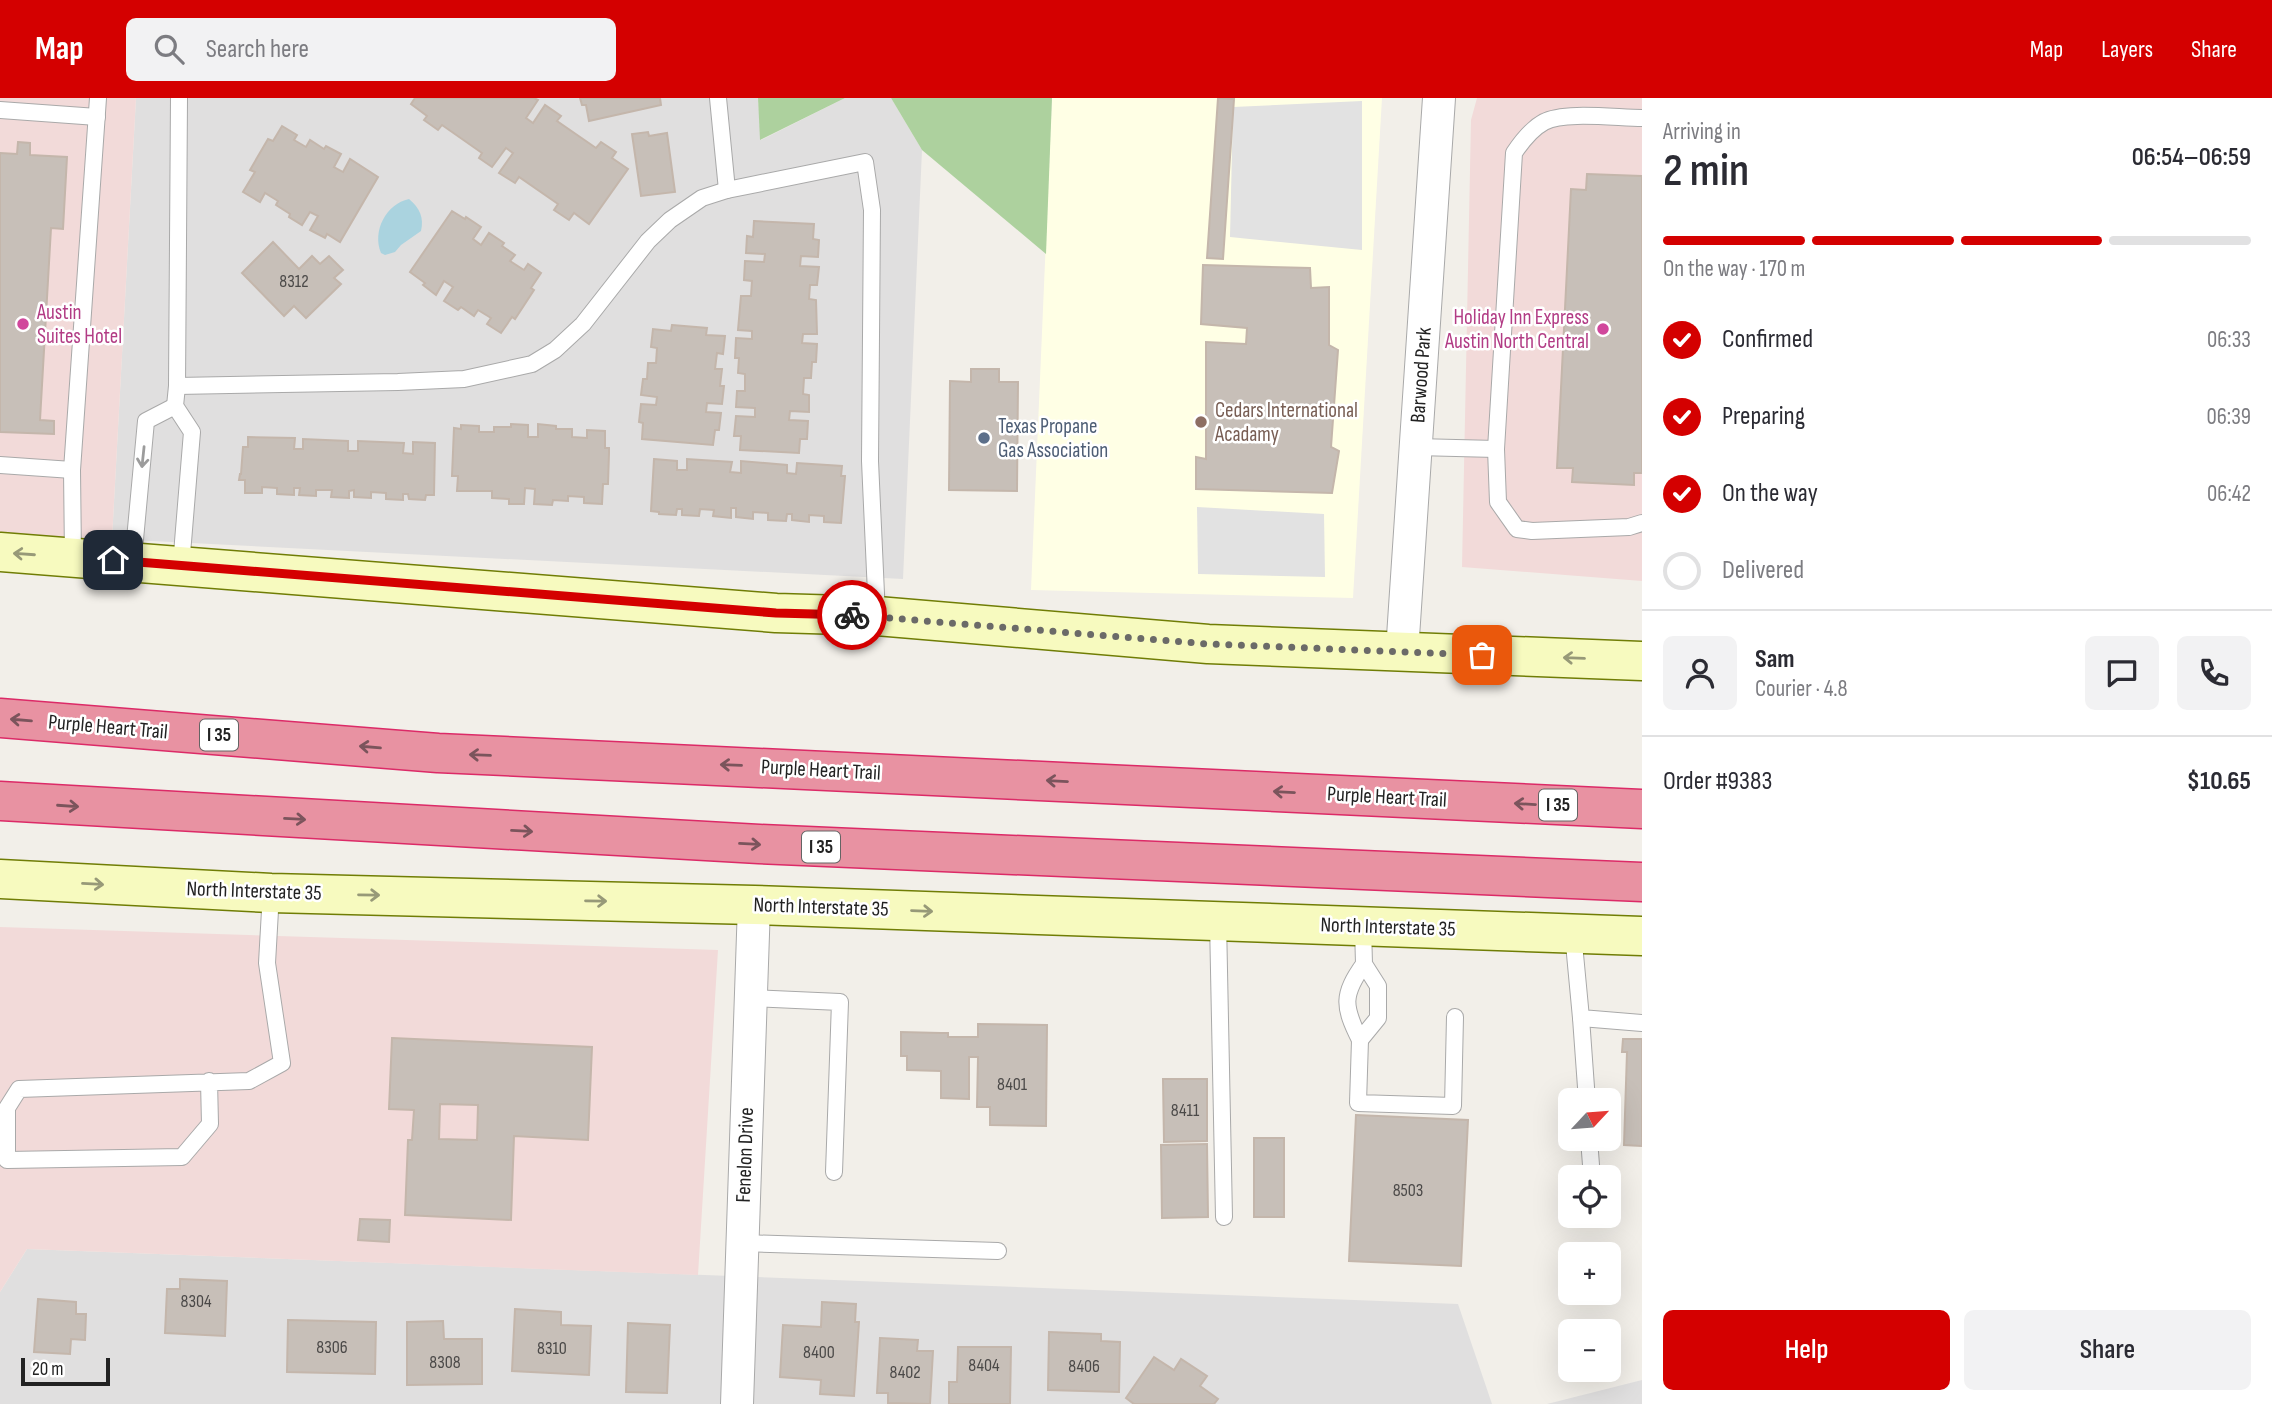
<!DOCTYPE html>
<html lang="en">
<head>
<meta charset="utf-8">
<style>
	:root { --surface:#fff; --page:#f2f2f3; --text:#2b2b33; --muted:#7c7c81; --line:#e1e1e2; --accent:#d40000 }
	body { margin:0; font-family:"Sofia Sans Condensed",sans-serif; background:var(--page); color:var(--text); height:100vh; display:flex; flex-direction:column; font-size:26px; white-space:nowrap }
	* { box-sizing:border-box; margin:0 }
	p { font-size:23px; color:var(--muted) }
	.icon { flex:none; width:38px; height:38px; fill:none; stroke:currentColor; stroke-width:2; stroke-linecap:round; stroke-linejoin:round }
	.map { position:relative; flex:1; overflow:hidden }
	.details { display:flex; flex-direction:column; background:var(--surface); width:630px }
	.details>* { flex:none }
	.needle { width:46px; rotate:64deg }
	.tools { position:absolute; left:1558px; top:990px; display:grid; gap:14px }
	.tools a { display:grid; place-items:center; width:63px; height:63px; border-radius:10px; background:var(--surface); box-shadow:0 7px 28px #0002; font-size:35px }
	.scale { position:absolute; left:21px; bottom:18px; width:89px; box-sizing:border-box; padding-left:7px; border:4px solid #222; border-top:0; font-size:19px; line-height:24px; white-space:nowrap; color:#222; -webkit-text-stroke:5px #fff; paint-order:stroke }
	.pin { position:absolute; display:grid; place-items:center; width:60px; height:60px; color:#fff; margin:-30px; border-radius:14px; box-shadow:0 4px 10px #0006 }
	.courier { position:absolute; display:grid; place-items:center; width:70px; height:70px; margin:-35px; border:5px solid #d40000; border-radius:50%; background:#fff; color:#222; box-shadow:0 2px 9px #0007 }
	.summary em { font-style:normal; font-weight:600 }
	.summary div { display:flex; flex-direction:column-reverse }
	.summary { display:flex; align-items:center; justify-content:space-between; height:119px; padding:0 21px }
	h1 { font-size:46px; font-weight:600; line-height:52px }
	.bar { display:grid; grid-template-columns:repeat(4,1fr); gap:10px 7px; align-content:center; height:84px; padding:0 21px }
	.bar i { height:9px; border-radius:5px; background:var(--line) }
	.bar .active { background:var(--accent) }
	.bar p { grid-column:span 4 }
	.line { display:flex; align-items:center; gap:18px; padding:0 21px; border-top:2px solid var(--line) }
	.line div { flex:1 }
	.round { display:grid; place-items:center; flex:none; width:74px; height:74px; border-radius:10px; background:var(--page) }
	ol { padding:0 21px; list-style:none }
	li { display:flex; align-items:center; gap:21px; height:77px }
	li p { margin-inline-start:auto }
	li .icon { padding:7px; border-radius:50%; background:var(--accent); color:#fff; stroke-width:4 }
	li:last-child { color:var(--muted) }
	li i { width:38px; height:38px; border:4px solid var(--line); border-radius:50% }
	.button { display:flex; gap:14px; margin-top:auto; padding:14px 21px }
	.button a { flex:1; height:80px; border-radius:10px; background:var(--accent); color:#fff; font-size:28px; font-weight:600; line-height:80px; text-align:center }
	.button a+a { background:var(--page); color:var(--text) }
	header { display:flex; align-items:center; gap:42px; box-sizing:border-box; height:98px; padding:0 35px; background:var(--accent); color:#fff }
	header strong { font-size:33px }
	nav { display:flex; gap:38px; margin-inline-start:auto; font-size:24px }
	.search { width:490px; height:63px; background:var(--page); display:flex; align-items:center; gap:18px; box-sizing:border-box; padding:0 24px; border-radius:10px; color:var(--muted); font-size:26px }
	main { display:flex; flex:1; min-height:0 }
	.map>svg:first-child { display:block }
</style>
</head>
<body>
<header>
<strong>Map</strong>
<div class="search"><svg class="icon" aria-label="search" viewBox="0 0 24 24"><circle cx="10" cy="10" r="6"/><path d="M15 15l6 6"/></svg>Search here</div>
<nav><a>Map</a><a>Layers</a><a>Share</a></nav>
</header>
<main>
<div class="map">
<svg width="1642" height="1306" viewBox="0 0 1642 1306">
	<rect width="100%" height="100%" fill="#f2efe9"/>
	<g fill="#e0dfdf">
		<path d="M136,0h622l3,42 84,-42h46l31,52 -19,429 -791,-40z"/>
		<path d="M27,1151l1431,55 34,100h-1492v-112z"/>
		<path d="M1642,1282v24h-95z"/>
	</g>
	<g fill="#f2dad9">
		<path d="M0,0h136l-24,441 -112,-5z"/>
		<path d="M1477,0h165v483l-180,-14 9,-447z"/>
		<path d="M0,829l718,23 -20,325 -671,-26 -27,43z"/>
	</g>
	<path fill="#ffffe5" d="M1052,0h330l-29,500 -322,-8z"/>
	<g fill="#add19e">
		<path d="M758,0h87l-85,42z"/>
		<path d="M891,0h161l-6,156 -124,-104z"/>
	</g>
	<g fill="#e2e2e2">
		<path d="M1362,3v149l-132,-13 3,-130z"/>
		<path d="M1197,409l127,7 1,63 -127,-3z"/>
	</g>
	<path fill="#aad3df" d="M409,101c11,9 15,19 12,32l-20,14 -6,7 -10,3 -4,-2c-9,-22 5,-49 28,-54z"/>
	<g fill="#c7bfb8" stroke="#c4b6ab" stroke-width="2" fill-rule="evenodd">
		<path d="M415,0h119l4,2 -12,18 7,5 12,-18 16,11 -4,5 39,27 5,-6 15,10 -4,6 16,11 -39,55 -15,-11 -5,7 -15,-10 4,-6 -39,-27 -4,6 -16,-10 14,-20 -7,-5 -14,19 -13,-9 3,-5 -40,-28 -4,5 -14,-10 3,-4 -16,-12z"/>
		<path d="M580,0h80l1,7 -72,16 -3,-16h-4z"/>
		<path d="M1218,0l16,1 -11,160 -16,-1z"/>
		<path d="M282,28l15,9 -3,5 12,7 4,-7 14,9 2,-3 15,8 -7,13 9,5 7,-13 28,18 -38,65 -13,-8 -2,4 -15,-8 8,-14 -8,-4 -8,13 -13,-8 1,-3 -14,-9 2,-4 -13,-8 -5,9 -17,-10 12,-20 -5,-2 18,-31 5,2z"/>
		<path d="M648,34l1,4 18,-3 8,59 -34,4 -9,-62z"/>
		<path d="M18,44l12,1v12l37,2 -4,72 -12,-1 -11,192 14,1v13l-54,-2v-279l17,1z"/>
		<path d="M1587,76l55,2v297h-8v12l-62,-3 1,-14h-16l14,-279 15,1z"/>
		<path d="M452,113l13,8 1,-2 15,10 -8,12 8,6 8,-12 15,10 -2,3 13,9 -5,6 14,9 4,-6 13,9 -10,15 3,2 -19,29 -3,-2 -11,16 -14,-9 4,-6 -13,-8 -4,6 -13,-9 -3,3 -14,-9 9,-14 -9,-6 -8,14 -13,-10 2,-2 -15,-11z"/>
		<path d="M754,123l60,3 -1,15 6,1 -1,17 -17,-1 -1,10 19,1 -2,18h-7l-1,14 7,1 1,34h-14l-1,9 15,1 -1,18h-4l-1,16h-7l-1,16 6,1v17l-19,-1 -1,9 19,1 -1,18h-7l-1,14 -59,-3 1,-14h-7l2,-20 19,1v-9l-19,-1 1,-16h8v-17l-7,-1 1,-15h-4l1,-20 16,1v-8l-14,-1 3,-34h10l1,-15 -8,-1 1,-19 19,1 1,-8 -19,-1 1,-17 6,1z"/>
		<path d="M273,144l26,27 13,-13 8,8 9,-8 14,14 -9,8 7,6 -35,34 -12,-12 -10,10 -42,-43z"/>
		<path d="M1203,167l107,3 1,20 18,-1v58l9,5 -7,97 8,4 -7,42 -136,-4v-32l10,2v-117l40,2 1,-16 -46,-4z"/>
		<path d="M672,227l35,3 -1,7 19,1 -2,18 -6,-1 -2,16h7l-2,17h4l-2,18 -15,-1 -1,9 15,1 -2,17h-4l-2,15 -71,-6 1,-16 -4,-1 2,-18 15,1 1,-8 -16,-2 2,-16h4l1,-16h8l1,-15 -6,-1 2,-18 18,2z"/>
		<path d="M971,271h28v13h19l-1,109 -68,-1 1,-109 21,1z"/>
		<path d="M511,326l17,1v12h10v-13l18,2v3h16v8l15,1v-8l18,1v17h4v5l-1,31h-5l-1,20 -18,-1v-6l-16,-1v5l-15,-1 -1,5 -18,-1 1,-15 -10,-1 -1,16h-15v-5l-17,-1v-7h-35l1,-15h-6l2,-48 7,1v-4l18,1v6h15v-5h17z"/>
		<path d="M248,339l47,1 -1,11h9v-10l45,2v10h10v-10l46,2 -1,10 10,1v-12l22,1 -1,52h-8l-1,5 -16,-1 -1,-5h-5v6l-17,-1v-6l-15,-1v6l-17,-1v-7l-5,1v7l-18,-1 1,-7h-16v6l-17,-1 1,-7h-6v7l-17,-1v-6l-15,-1v6h-17v-13h-6l1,-6h1l2,-27h5z"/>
		<path d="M654,361l23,2v9h10v-11l45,3 -2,10 11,1v-12l46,4v8l9,1 1,-11 45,3 -1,10h4l-4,47 -17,-1v-6l-15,-1v7l-17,-2v-6h-5l-1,7 -18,-1v-7l-15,-1v7l-17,-2v-9h-5v10l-18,-2 1,-6 -14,-1 -1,7 -17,-1v-6h-5l-1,6 -17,-1v-2l-8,-1z"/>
		<path d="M978,926l69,1 -1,101 -56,-1v-18h-13l1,-50h-9v42l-28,-1v-27l-34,-1v-14h-6v-24l40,1h7v4h30z"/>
		<path d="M392,940l200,9 -4,93 -74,-4 -3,84 -106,-5 3,-75h4l2,-30 -25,-1zM440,1006l38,1 -1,35 -38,-1z"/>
		<path d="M1623,941h19v107l-18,-1 3,-93h-5z"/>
		<path d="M1163,981h44v62l-43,1z"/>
		<path d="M1356,1017l112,5 -7,146 -112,-5z"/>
		<rect x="1254" y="1040" width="30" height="79"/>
		<path d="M1207,1046l1,73 -46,1 -1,-73z"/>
		<path d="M360,1121l30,1 -1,22 -31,-2z"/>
		<path d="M180,1181l47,2 -2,55 -60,-3 2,-44h13z"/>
		<path d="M38,1201l38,3v12h10l-1,26 -14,-1 -1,15 -36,-2z"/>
		<path d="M822,1204l34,2 -1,18h4l-5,74 -34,-2 1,-14 -41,-3 3,-52 38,2z"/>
		<path d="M515,1211l46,3v13l30,1 -2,49 -77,-4z"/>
		<path d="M288,1222l88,2 -1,52 -88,-2z"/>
		<path d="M443,1223l1,18h38v45l-75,1v-63z"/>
		<path d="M628,1225l42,2 -3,68 -41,-1z"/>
		<path d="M1049,1234l52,2v7l19,1 -1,50 -71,-2z"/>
		<path d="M880,1240l38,2 -1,11h16l-3,53 -42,-1v-10h-11z"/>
		<path d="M958,1249h53l-1,57h-61v-22h8z"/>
		<path d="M1154,1259l20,13 7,-11 26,17 -7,10 18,13 -4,5h-80l-8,-6z"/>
	</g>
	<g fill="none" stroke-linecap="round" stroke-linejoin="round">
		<g stroke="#a9a9a9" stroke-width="18">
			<g id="service">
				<path d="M179,0l-2,288 -2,20 17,26 -11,134"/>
				<path d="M718,0l9,92"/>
				<path d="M0,12l97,7"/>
				<path d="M1642,20c-25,0 -78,-7 -98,4 -13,7 -22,19 -30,31l-18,296 2,53 19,27 15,2 97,-4 13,-4"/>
				<path d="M177,288l221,-4 66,-3 68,-15 23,-14 28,-26 65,-83 22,-21 32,-22 25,-8 138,-28 7,48 -2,251 7,155"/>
				<path d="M1416,349l80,2"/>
				<path d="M0,367l72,5"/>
				<path d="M73,459l-1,-87 26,-372"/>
				<path d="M133,463l13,-140 29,-15"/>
				<path d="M1218,823l6,296"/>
				<path d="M1363,829l1,37 14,22v32l-18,22c-17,-34 -18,-45 4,-76"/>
				<path d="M1573,835l8,85 61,5"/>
				<path d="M751,900l89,4 -6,170"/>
				<path d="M1581,920l6,83"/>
				<path d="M1360,942l-2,63 95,3 2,-89"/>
				<path d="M209,983l1,43 -28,33 -175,3v-52l12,-19 230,-8 33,-18 -15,-100 4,-70"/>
				<path d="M1589,1041l3,39"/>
				<path d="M742,1145l256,8"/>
			</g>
		</g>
		<g stroke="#a9a9a9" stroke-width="34">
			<g id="minor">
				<path d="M1402,554l37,-554"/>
				<path d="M737,1306l17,-499"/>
			</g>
		</g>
		<g stroke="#707d05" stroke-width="41">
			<g id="secondary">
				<path d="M0,454l776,61 101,3 331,28 434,17"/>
				<path d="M0,781l271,14 483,12 888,31"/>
			</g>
		</g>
		<g stroke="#dc2a67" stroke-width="41">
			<g id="motorway">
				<path d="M0,620l438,35 1204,56"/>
				<path d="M0,703l759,43 883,38"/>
			</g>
		</g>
		<use href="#service" stroke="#fff" stroke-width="16"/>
		<use href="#minor" stroke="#fff" stroke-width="32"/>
		<use href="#secondary" stroke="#f7fabf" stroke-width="38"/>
		<use href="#motorway" stroke="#e892a2" stroke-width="38"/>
	</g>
	<defs><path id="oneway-shaft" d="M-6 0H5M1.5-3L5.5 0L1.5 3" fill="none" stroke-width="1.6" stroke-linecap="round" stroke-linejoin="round" transform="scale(1.75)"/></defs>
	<use stroke="#9c9c9c" href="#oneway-shaft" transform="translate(143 359) rotate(96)"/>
	<g stroke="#979978">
		<use href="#oneway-shaft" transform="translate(24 456) rotate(-176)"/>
		<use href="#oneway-shaft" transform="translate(1574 560) rotate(-178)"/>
		<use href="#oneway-shaft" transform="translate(93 786) rotate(3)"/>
		<use href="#oneway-shaft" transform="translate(369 797) rotate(1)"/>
		<use href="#oneway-shaft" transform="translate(596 803) rotate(1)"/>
		<use href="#oneway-shaft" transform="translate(922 813) rotate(2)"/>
	</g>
	<g stroke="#7b545c">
		<use href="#oneway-shaft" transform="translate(21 622) rotate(-175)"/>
		<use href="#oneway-shaft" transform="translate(370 649) rotate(-175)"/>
		<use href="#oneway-shaft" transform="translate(480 657) rotate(-178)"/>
		<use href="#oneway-shaft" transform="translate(731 667) rotate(-178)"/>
		<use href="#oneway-shaft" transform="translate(1057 683) rotate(-177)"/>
		<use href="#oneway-shaft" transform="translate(1284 694) rotate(-177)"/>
		<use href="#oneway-shaft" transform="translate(1525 706) rotate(-177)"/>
		<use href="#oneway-shaft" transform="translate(68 708) rotate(4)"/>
		<use href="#oneway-shaft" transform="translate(295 721) rotate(3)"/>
		<use href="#oneway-shaft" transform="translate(522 733) rotate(3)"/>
		<use href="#oneway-shaft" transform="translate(750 746) rotate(3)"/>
	</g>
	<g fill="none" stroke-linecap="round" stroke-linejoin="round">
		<path stroke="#6b6a68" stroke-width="7" stroke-dasharray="0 12.6" d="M852,517l356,29 274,11"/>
		<path stroke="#d40000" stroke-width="9" d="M113,462l663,53 76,2"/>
	</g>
	<g fill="#d1479c" stroke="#fff" stroke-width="2.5">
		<circle cx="23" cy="226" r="7"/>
		<circle cx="1603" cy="231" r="7"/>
	</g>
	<circle fill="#8d6e63" stroke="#fff" stroke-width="2.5" cx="1201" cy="324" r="7"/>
	<circle fill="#5c6f8a" stroke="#fff" stroke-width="2.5" cx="984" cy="340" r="7"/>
	<g text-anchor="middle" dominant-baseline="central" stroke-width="5" stroke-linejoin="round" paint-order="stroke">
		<g font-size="18" fill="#4b4948">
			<text x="294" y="183">8312</text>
			<text x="1012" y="986">8401</text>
			<text x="1185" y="1012">8411</text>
			<text x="1408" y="1092">8503</text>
			<text x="196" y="1203">8304</text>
			<text x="332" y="1249">8306</text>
			<text x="552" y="1250">8310</text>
			<text x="819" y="1254">8400</text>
			<text x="445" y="1264">8308</text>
			<text x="984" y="1267">8404</text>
			<text x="1084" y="1268">8406</text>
			<text x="905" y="1274">8402</text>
		</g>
		<g fill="#fff" stroke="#646464" stroke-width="2">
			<rect x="200" y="621.5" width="38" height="31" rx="5"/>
			<rect x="1539" y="691.5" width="38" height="31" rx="5"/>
			<rect x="802" y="733.5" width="38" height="31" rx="5"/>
		</g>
		<g font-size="19" font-weight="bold" fill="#222">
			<text x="219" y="637">I 35</text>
			<text x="1558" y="707">I 35</text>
			<text x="821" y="749">I 35</text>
		</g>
		<g font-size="21" fill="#b23c85" stroke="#fff" text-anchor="start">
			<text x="37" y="214">Austin<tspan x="37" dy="24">Suites Hotel</tspan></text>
			<text x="1589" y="219" text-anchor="end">Holiday Inn Express<tspan x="1589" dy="24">Austin North Central</tspan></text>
		</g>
		<g font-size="21" fill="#222" stroke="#fff">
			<text transform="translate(1421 277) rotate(-86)">Barwood Park</text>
			<text transform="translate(108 629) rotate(5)">Purple Heart Trail</text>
			<text transform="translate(821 672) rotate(3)">Purple Heart Trail</text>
			<text transform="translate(1387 699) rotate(3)">Purple Heart Trail</text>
			<text transform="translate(254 793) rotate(2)">North Interstate 35</text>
			<text transform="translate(821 809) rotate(2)">North Interstate 35</text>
			<text transform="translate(1388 829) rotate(2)">North Interstate 35</text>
			<text transform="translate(745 1057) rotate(-88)">Fenelon Drive</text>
		</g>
		<g font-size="21" fill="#785e54" stroke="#fff" text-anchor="start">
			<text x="1215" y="312">Cedars International<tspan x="1215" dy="24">Acadamy</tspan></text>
		</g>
		<g font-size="21" fill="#4e5e75" stroke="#fff" text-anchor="start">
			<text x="998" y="328">Texas Propane<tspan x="998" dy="24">Gas Association</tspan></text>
		</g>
	</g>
</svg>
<div class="tools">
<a><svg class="needle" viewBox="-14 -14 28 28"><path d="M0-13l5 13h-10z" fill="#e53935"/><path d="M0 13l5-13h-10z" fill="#7c7c81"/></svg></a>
<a><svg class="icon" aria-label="locate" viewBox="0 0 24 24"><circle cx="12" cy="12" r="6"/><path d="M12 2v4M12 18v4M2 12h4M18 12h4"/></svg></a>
<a>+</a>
<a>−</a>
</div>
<div class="scale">20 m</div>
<div class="pin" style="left:1482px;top:557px;background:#ea580c"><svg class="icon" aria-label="bag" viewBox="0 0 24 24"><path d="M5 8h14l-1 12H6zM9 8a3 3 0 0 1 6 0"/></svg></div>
<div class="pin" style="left:113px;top:462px;background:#1f2937"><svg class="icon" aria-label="home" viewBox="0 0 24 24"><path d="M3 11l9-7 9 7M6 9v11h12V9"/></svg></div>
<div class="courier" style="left:852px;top:517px"><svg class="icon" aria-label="bike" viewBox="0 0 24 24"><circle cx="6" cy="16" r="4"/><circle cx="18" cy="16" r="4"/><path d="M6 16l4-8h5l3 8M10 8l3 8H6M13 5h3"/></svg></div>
</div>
<section class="details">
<div class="summary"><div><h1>2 min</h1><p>Arriving in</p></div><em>06:54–06:59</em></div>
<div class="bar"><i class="active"></i><i class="active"></i><i class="active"></i><i></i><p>On the way · 170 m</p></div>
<ol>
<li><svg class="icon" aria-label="check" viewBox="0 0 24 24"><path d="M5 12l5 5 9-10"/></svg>Confirmed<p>06:33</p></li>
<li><svg class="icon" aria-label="check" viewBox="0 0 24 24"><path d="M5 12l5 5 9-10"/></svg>Preparing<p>06:39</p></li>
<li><svg class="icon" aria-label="check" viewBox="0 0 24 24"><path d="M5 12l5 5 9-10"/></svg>On the way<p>06:42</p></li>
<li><i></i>Delivered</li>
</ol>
<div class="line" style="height:126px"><a class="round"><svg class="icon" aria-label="person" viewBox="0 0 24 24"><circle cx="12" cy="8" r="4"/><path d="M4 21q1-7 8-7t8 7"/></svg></a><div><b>Sam</b><p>Courier · 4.8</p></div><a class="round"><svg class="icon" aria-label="chat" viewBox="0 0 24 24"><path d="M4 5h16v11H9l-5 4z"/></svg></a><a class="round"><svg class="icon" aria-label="phone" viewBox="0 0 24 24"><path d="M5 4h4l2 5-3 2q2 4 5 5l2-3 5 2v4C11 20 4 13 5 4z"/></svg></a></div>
<div class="line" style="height:91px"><div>Order #9383</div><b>$10.65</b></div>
<div class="button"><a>Help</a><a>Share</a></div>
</section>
</main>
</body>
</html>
